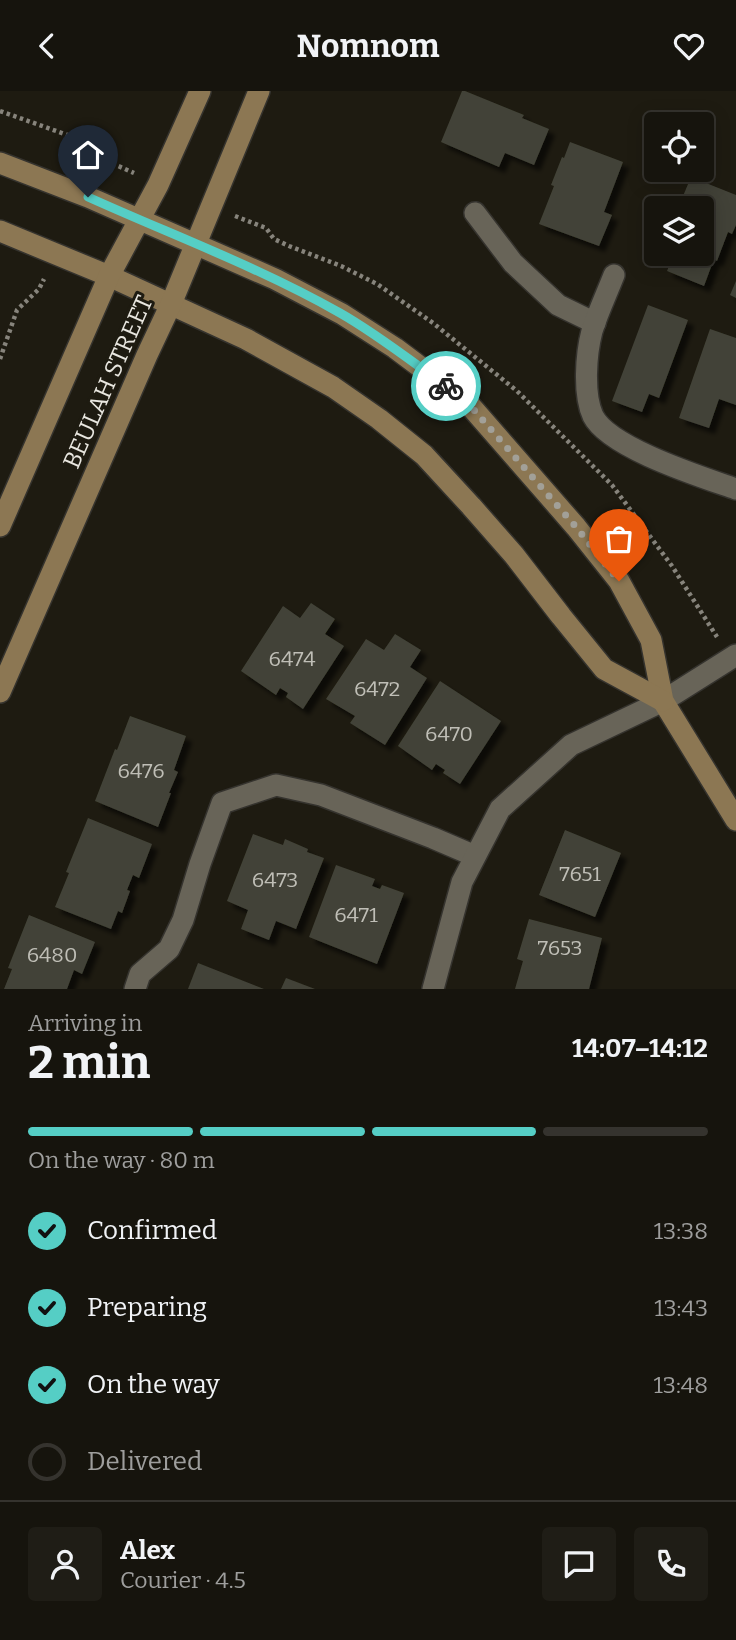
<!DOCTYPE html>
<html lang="en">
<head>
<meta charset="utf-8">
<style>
	:root { --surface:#16140d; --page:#1f1d16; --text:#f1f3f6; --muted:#9e9e9d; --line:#35332e; --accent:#55cec5 }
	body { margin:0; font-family:Bitter,serif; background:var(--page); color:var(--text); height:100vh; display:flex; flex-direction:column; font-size:26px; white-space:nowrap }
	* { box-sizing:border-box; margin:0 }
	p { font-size:23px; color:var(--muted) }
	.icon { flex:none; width:38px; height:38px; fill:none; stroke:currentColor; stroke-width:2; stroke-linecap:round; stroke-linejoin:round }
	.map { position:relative; height:898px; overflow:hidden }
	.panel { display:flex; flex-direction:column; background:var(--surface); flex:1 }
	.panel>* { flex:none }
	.controls { position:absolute; left:644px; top:21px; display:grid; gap:14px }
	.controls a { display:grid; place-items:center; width:70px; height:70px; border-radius:7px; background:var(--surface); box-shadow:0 4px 18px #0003,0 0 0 2px var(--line); font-size:35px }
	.pin { position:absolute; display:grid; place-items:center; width:60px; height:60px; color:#fff; margin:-72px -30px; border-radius:50% 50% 50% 0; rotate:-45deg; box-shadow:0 0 7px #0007 }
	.pin .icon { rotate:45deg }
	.courier { position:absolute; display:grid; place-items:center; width:70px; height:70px; margin:-35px; border:5px solid #55cec5; border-radius:50%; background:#fff; color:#222; box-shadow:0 2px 9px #0007 }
	.head em { font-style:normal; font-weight:700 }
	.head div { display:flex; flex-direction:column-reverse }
	.head { display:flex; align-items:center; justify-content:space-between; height:119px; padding:0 28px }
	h1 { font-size:46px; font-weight:700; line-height:52px }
	.bar { display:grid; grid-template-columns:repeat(4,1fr); gap:10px 7px; align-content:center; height:84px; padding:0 28px }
	.bar i { height:9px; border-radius:5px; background:var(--line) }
	.bar .current { background:var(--accent) }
	.bar p { grid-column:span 4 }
	.line { display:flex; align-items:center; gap:18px; padding:0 28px; border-top:2px solid var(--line) }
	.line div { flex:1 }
	.round { display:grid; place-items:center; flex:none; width:74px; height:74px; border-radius:7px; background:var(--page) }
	ol { padding:0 28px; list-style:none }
	li { display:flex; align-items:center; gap:21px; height:77px }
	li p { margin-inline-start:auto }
	li .icon { padding:7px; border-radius:50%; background:var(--accent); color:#111; stroke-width:4 }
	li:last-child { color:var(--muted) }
	li i { width:38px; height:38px; border:4px solid var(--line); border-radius:50% }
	header { display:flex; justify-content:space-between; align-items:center; height:91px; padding:0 28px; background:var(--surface); font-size:32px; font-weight:700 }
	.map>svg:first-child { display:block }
</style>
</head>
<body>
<header><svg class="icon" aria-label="back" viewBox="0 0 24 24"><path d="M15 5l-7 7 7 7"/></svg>Nomnom<svg class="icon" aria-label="heart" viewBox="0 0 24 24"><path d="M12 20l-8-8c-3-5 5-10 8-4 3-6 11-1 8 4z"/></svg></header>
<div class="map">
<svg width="736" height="898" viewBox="0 0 736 898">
	<defs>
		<filter id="shadow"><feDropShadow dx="6" dy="6" stdDeviation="2" flood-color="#0009"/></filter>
	</defs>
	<rect width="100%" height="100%" fill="#1e1b11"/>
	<g fill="#424337" filter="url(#shadow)">
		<path d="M462,0h3l59,24 -2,3 27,11 -15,36 -29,-12 -6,14 -58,-25z"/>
		<path d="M570,51l53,20 -19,50 8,3 -13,31 -60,-22 15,-38 -3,-1 11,-28 2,1z"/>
		<path d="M691,86l45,18v30l-4,9 -4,-2 -11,29 -3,-2 -10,27 -37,-15 7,-17h28v-46h-24z"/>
		<path d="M736,190v17l-6,-3z"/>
		<path d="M648,214l40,15 -29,78 -10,-4 -7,18 -30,-11z"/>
		<path d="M710,238l26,9v67l-17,-6 -10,29 -30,-10z"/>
		<path d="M311,512l24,16 -10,15 19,12 -41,63 -17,-12 2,-4 -8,-5 -4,7 -35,-24 42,-65 17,12z"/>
		<path d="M395,543l26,16 -11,17 17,11 -42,67 -35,-22 5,-7 -29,-17 40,-60 18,11z"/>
		<path d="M440,590l61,40 -41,63 -17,-11 2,-3 -9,-6 -4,6 -34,-24z"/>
		<path d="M130,625l56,20 -12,34 4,2 -9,21h2l-13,34 -63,-26 20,-52 2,1z"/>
		<path d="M88,727l64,26 -13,34 -6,-3 -6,15 3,1 -8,22 -4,-2 -7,18 -56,-22 14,-34 -3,-1z"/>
		<path d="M565,739l56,23 -26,64 -56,-22z"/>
		<path d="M253,743l30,11 2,-6 23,10 -1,3 17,6 -28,71 -20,-8 -7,19 -28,-11 7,-19 -21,-9z"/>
		<path d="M336,774l39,14 -3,7 8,3 2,-4 22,8 -27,71 -68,-27z"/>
		<path d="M29,824l66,27 -13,32 -8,-4 -7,19h-63l8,-20 -4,-1z"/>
		<path d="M529,828l73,19 -13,51h-74l8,-28 -6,-2z"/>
		<path d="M198,872l66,26h-76z"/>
		<path d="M286,887l29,11h-34z"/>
	</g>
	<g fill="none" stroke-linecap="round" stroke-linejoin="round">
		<g stroke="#35332e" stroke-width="24">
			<g id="street">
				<path d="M475,122l38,50 45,42 37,18"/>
				<path d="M614,184c-7,18 -16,37 -22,56 -6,23 -9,63 1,85 16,32 109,61 143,73"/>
				<path d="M135,898l5,-15 29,-25 14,-29 17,-56 22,-61 54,-18 45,10 112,43 42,18"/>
				<path d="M433,898l29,-107 38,-73 71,-64 92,-44 73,-46"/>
			</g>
		</g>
		<g stroke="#35332e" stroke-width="24">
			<g id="secondary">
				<path d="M0,72l88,34 187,82 67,35 53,34 72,54 109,125 43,54 32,59 12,61 73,119"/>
				<path d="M0,140l109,45 137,63 87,48 46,32 45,36 47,51 43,49 47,61 43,53 59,32"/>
				<path d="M0,435l109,-250 49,-91 42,-94"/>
				<path d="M0,601l147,-337 24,-51 88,-213"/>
			</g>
		</g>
		<g stroke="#87847c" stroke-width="4.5" stroke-dasharray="3.5 3.5" stroke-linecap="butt">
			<path d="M0,20l90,32 17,18 27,12"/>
			<path d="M235,125l31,12 8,11 15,7 52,20 36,18 56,39 84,68 95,94 60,81 45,71"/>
			<path d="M0,268l17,-49 22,-21 5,-10"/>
		</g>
		<use href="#street" stroke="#686458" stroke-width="21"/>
		<use href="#secondary" stroke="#8c7753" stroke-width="21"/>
	</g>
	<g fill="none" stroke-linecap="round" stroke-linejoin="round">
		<path stroke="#a2a098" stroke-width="7" stroke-dasharray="0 12.6" d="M446,295l21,16 109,125 43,54"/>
		<path stroke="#55cec5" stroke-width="9" d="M88,106c84,38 171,70 252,116 37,21 71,48 106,73"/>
	</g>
	<g text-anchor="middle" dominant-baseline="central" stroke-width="6" stroke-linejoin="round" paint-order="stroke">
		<g font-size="21" fill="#bfbeb6">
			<text x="292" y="568">6474</text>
			<text x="377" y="598">6472</text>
			<text x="449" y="643">6470</text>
			<text x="141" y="680">6476</text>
			<text x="580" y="783">7651</text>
			<text x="275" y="789">6473</text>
			<text x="356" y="824">6471</text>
			<text x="560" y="857">7653</text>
			<text x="52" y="864">6480</text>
		</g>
		<g font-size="24" fill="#e9e7e0" stroke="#1e1b11">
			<text transform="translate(108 291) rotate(-66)">BEULAH STREET</text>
		</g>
	</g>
</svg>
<div class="controls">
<a><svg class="icon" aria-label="locate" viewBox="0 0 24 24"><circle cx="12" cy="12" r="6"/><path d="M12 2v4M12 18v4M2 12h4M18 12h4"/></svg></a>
<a><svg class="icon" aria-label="layers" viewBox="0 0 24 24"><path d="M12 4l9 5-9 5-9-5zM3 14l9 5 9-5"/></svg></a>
</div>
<div class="pin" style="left:619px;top:490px;background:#ea580c"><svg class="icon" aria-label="bag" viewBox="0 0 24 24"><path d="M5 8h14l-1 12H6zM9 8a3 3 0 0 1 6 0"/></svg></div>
<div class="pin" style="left:88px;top:106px;background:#1f2937"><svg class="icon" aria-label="home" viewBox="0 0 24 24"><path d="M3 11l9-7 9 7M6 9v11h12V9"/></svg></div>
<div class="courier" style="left:446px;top:295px"><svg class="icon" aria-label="bike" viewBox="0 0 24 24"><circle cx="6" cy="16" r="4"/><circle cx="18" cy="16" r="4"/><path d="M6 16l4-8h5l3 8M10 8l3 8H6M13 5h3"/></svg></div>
</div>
<section class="panel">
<div class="head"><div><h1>2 min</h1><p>Arriving in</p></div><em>14:07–14:12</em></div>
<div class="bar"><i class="current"></i><i class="current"></i><i class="current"></i><i></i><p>On the way · 80 m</p></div>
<ol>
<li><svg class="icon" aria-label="check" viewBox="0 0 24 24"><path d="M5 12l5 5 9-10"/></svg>Confirmed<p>13:38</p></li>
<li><svg class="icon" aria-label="check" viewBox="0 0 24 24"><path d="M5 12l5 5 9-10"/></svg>Preparing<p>13:43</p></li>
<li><svg class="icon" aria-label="check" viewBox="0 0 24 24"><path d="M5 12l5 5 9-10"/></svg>On the way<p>13:48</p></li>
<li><i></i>Delivered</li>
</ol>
<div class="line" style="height:126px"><a class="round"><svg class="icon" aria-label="person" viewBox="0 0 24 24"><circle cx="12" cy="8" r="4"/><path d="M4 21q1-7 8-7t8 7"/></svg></a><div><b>Alex</b><p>Courier · 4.5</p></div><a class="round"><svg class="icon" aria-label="chat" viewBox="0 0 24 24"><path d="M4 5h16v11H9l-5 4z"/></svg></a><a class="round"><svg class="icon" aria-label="phone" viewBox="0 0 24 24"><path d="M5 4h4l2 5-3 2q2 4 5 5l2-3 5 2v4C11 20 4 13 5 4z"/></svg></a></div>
</section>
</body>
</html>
